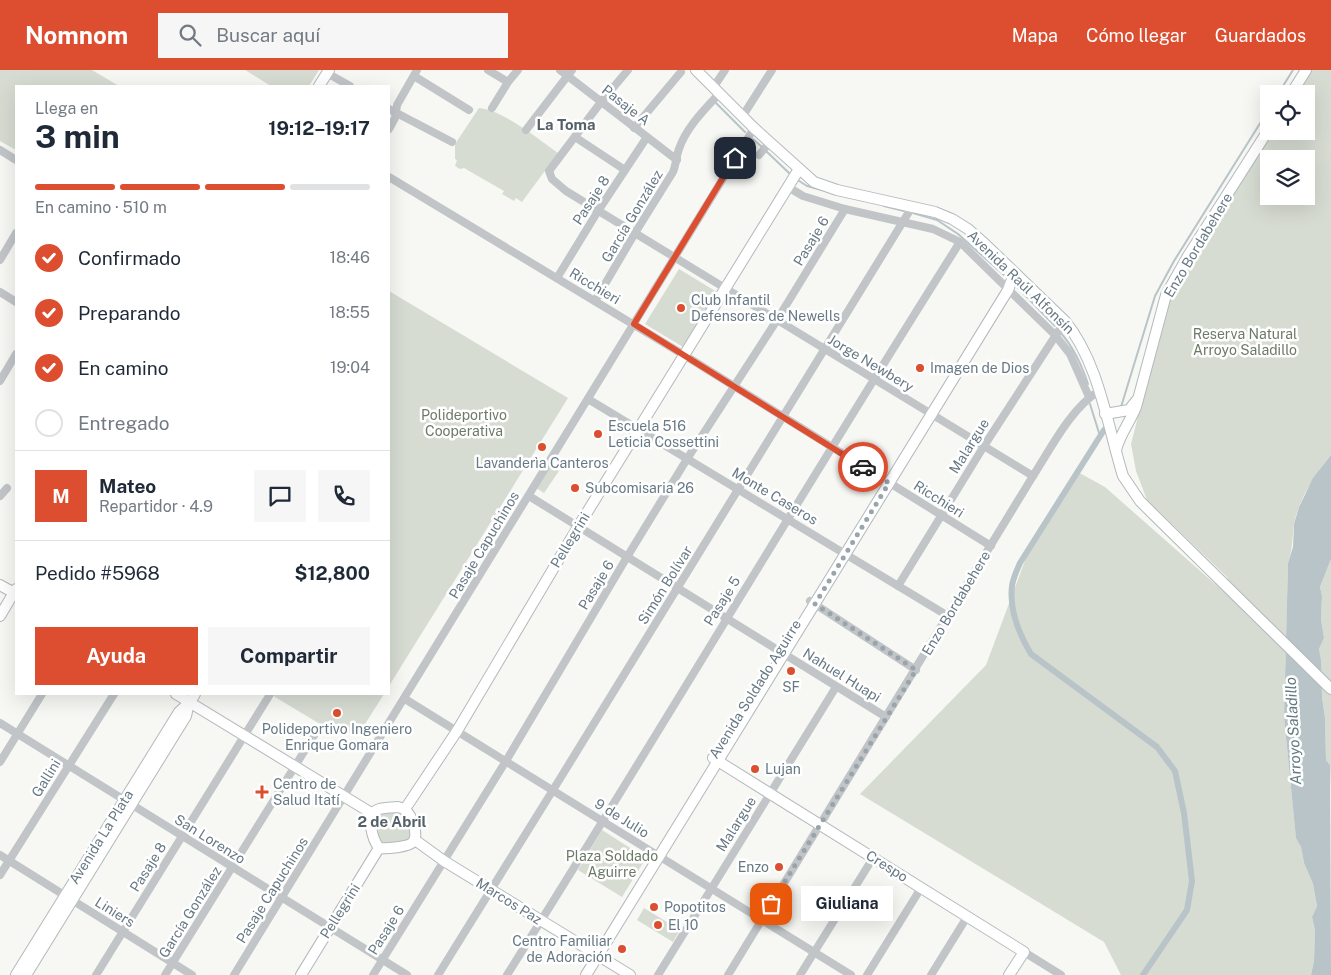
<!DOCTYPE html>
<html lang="es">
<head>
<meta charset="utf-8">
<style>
	:root { --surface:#fff; --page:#f6f6f7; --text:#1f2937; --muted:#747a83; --line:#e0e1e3; --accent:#dc4e2f }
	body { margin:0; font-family:"Public Sans",sans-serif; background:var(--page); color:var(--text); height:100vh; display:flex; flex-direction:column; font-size:19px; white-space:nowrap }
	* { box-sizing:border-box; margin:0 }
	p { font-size:16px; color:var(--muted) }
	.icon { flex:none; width:28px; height:28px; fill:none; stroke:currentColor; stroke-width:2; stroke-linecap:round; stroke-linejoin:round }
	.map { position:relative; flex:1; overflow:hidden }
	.side { position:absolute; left:15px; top:15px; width:375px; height:610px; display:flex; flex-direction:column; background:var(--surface); border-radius:0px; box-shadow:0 5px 20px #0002 }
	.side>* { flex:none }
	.buttons { position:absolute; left:1260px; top:15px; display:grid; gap:10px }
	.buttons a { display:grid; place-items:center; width:55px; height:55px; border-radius:0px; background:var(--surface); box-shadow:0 5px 20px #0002; font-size:25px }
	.pin { position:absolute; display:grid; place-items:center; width:42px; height:42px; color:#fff; margin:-21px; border-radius:10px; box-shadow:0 2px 8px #0006 }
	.courier { position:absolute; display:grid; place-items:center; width:50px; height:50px; margin:-25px; border:4px solid #dc4e2f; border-radius:50%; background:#fff; color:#222; box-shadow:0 1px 6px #0007 }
	.bubble { position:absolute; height:35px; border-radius:0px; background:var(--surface); box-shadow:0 5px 20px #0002; font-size:16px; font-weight:700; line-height:35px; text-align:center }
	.summary em { font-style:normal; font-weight:700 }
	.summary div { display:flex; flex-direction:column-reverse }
	.summary { display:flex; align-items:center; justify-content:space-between; height:85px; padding:0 20px }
	h1 { font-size:32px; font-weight:700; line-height:38px }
	.bar { display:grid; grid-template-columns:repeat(4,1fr); gap:8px 5px; align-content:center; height:60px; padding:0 20px }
	.bar i { height:6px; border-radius:4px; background:var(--line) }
	.bar .current { background:var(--accent) }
	.bar p { grid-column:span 4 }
	.line { display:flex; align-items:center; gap:12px; padding:0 20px; border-top:1px solid var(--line) }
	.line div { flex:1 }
	.round { display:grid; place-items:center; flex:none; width:52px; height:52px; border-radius:0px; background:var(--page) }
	ol { padding:0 20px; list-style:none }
	li { display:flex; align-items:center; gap:15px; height:55px }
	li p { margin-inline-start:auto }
	li .icon { padding:5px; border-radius:50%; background:var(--accent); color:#fff; stroke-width:4 }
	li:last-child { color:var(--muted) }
	li i { width:28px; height:28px; border:2px solid var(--line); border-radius:50% }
	.action { display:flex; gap:10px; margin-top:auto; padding:10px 20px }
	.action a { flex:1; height:58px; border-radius:0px; background:var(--accent); color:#fff; font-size:20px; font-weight:700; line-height:58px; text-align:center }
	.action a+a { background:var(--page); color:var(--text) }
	header { display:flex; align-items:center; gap:30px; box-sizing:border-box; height:70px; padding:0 25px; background:var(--accent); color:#fff }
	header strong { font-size:24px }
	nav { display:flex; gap:28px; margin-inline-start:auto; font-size:18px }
	.search { width:350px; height:45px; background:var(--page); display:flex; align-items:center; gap:12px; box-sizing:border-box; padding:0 18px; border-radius:0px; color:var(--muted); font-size:19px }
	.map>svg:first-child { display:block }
</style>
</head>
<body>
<header>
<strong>Nomnom</strong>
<div class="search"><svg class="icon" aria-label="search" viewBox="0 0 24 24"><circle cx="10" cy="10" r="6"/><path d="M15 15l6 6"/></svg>Buscar aquí</div>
<nav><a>Mapa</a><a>Cómo llegar</a><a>Guardados</a></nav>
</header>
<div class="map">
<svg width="1331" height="905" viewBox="0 0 1331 905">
	<rect width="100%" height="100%" fill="#f7f7f4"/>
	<g fill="#d7dcd3" fill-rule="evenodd">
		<path d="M0,0h92l27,16h-103v64l-16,-9z"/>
		<path d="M245,0h74l-10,16h-38z"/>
		<path d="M1312,0h19v385c-16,20 -32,43 -37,69 -2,14 -1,24 -6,39l-4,154 12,120 5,10 3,16 9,21 4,22 -5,11 3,13 -1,31 -3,14h-190l-17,-33 -244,-148 126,-129 43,-115 47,-79 29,16 118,104 5,-13 -81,-78 -11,-29 -5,-27 31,-123 18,-44 93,-146h33v-37h-9zM1269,89h37v37h-37z"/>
		<path d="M479,38c24,2 59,31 79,45l-36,49 -6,-4 -2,3 -12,-7 2,-3 -40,-23 -4,1 -5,-3 2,-6 -2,-1v-15z"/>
		<path d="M679,199l38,23 -34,55 -38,-23z"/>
		<path d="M389,221l179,107 -179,288z"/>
		<path d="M550,396l9,5 -15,22 -8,-5z"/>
		<path d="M1331,489v232l-1,-26 -4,-5 -1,-42 -3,-21 -3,-48 5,-11 -3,-19 1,-23 -2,-9z"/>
		<path d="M270,624h114l-24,38 -25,1z"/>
		<path d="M395,740l11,6 6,18 -5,7 -21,4 -8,-5 -4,-18 5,-8z"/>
		<path d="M602,760l44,28 -24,39 -44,-27z"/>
		<path d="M644,838l36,22 -7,12 -36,-22z"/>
	</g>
	<path fill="#b8c4c8" d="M1331,385v104l-11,28 2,9 -1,23 3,19 -5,11 2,12 1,36 3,21 1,42 4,5 1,210h-20l3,-14 1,-31 -3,-13 5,-11 -4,-22 -9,-21 -3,-16 -5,-9 -12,-121 4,-154 5,-16 1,-23 5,-17 14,-29z"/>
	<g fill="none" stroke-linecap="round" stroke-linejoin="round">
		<g stroke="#b8c4c8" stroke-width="2">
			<path d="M1278,24l15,-24"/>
			<path d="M716,33l29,29"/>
			<path d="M753,69l9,8"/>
			<path d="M765,80l24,23"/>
			<path d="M796,109l11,7 15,4"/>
			<path d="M884,136l20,5"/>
			<path d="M913,143l24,7 21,14 46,41"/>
			<path d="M1017,217l38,39"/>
			<path d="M1060,262c14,16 21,32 28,52"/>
			<path d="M1090,334l10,32"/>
			<path d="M1121,337l34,-111 19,-35 95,-152"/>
		</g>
		<path stroke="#b8c4c8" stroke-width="6" d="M1104,360l-84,133c-3,7 -7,15 -8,23 -3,25 7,48 19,68l126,93 18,24 9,42 8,68 -5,29 -44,65"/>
		<g stroke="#b3b9bd" stroke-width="12">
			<g id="secondary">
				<path d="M696,0l58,58 60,54 23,8 98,22 17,7 16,10 17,15 80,77c34,42 42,103 58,155l17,25 11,11 180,177"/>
				<path d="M319,16l10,-16"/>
				<path d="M1291,24l15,-24"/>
				<path d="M1105,344l24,-4 7,-9"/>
				<path d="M1116,380c4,-16 14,-28 20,-43l30,-112 22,-39 81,-127"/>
				<path d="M0,515l16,9"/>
				<path d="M0,546l16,-27"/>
				<path d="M176,624l197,120"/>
				<path d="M713,688l311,194 -15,23"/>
				<path d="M398,737c1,0 6,2 7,3 7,5 14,25 8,32 -4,5 -27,7 -34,6 -6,-8 -14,-32 -2,-38 6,-3 15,-2 21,-3z"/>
				<path d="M405,739l52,-78 121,-204 221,-358"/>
				<path d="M415,770l29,21 186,114"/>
				<path d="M16,905l163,-263 11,-10 5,-8"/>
				<path d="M26,905l160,-259 3,-13"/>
				<path d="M301,905l78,-127"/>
				<path d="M586,905l422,-685 3,-8 5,-8"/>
			</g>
		</g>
		<g stroke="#c1c5c8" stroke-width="8">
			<path d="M488,0l20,12"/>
			<path d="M560,0l117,90"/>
			<path d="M628,0l-27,32 -52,69 3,8 14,12 467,285"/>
			<path d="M327,3l23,13"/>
			<path d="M414,6l55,34"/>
			<path d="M713,18l12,-18"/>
			<path d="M492,38l16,-26 10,-12"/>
			<path d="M389,39l63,33"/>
			<path d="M742,47l30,-47"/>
			<path d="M634,58l47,-56"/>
			<path d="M389,59l6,-11 2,-13 20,-35"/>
			<path d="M526,60l46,-60"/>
			<path d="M575,67l50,33"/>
			<path d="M0,80l16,10"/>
			<path d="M759,85l11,-13"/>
			<path d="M389,107l295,178 307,191"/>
			<path d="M788,117l15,9 42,13 88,20 27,13 95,93 15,19 19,43"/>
			<path d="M0,190l16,-27"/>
			<path d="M557,208l41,-67 49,-74"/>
			<path d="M0,222l16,10"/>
			<path d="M595,231l40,-68 38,-61c3,-7 3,-15 6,-23 7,-21 25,-39 40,-55"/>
			<path d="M0,311l16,-27"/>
			<path d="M588,329l360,217"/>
			<path d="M0,426l7,-8"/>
			<path d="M529,426l357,221"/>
			<path d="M898,516l86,-140 81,-125"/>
			<path d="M810,531l106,69"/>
			<path d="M405,629l446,276"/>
			<path d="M0,653l407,252"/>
			<path d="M0,692l42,-68"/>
			<path d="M0,785l192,120"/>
			<path d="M0,805l114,-181"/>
			<path d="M1024,882l37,23"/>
			<path d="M96,905l173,-279"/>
			<path d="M165,905l150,-241"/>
			<path d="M234,905l520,-847"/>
			<path d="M373,905l133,-214 121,-204 60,-98 90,-139 68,-111"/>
			<path d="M438,905l115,-185 359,-583"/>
			<path d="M507,905c153,-243 299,-490 453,-733"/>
			<path d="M658,905l178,-288"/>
			<path d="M728,905l305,-499c18,-28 38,-68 66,-85"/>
			<path d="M800,905l73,-117"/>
			<path d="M867,905l54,-87"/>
			<path d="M931,905l36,-58"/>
		</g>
		<use href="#secondary" stroke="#fff" stroke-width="10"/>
	</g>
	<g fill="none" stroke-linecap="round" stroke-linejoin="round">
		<path stroke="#99a5ab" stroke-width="5" stroke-dasharray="0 9" d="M771,834l145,-234 -101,-66 74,-121 -26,-16"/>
		<path stroke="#dc4e2f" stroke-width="6" d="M735,88l-101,166 229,143"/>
	</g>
	<g fill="#dc4e2f" stroke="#fff" stroke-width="2">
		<circle cx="681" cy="238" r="5"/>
		<circle cx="920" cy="298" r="5"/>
		<circle cx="598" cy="364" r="5"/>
		<circle cx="542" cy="377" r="5"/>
		<circle cx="575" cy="418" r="5"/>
		<circle cx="791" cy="601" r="5"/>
		<circle cx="337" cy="643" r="5"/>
		<circle cx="755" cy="699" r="5"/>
		<path d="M259.5 714.5h5v5h5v5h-5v5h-5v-5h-5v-5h5z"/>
		<circle cx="779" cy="797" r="5"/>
		<circle cx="654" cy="837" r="5"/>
		<circle cx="658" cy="855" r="5"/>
		<circle cx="622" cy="879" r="5"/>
	</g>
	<g text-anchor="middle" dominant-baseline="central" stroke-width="5" stroke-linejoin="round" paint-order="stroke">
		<g font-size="14" fill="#677984" stroke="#fff">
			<text transform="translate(626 35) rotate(38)">Pasaje A</text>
			<text transform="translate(591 130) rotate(-57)">Pasaje 8</text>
			<text transform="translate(632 146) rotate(-59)">García González</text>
			<text transform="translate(811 171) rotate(-59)">Pasaje 6</text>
			<text transform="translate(1198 175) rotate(-59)">Enzo Bordabehere</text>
			<text transform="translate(1021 212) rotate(44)">Avenida Raúl Alfonsín</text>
			<text transform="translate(595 216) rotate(31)">Ricchieri</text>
			<text transform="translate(871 293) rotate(31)">Jorge Newbery</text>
			<text transform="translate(969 376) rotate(-58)">Malargue</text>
			<text transform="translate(775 426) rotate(31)">Monte Caseros</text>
			<text transform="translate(939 429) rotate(32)">Ricchieri</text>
			<text transform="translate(570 470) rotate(-59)">Pellegrini</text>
			<text transform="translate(484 475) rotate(-59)">Pasaje Capuchinos</text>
			<text transform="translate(596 515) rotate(-59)">Pasaje 6</text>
			<text transform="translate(665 515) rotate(-58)">Simón Bolívar</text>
			<text transform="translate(722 531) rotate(-58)">Pasaje 5</text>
			<text transform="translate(956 533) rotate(-59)">Enzo Bordabehere</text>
			<text transform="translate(842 605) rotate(32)">Nahuel Huapi</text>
			<text transform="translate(755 619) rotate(-58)">Avenida Soldado Aguirre</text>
			<text transform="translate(46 708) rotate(-58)">Gallini</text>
			<text transform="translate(622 748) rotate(32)">9 de Julio</text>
			<text transform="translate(736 754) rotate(-58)">Malargue</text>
			<text transform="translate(101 767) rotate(-58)">Avenida La Plata</text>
			<text transform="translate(210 769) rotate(32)">San Lorenzo</text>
			<text transform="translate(887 796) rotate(32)">Crespo</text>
			<text transform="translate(148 797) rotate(-58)">Pasaje 8</text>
			<text transform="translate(272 820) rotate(-58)">Pasaje Capuchinos</text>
			<text transform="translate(509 831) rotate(32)">Marcos Paz</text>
			<text transform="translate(340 841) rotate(-58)">Pellegrini</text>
			<text transform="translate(115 842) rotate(32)">Liniers</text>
			<text transform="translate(190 842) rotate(-58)">García González</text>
			<text transform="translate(386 860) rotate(-58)">Pasaje 6</text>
		</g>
		<g font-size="14" fill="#677984" stroke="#fff" text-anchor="start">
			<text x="691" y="230">Club Infantil<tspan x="691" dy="16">Defensores de Newells</tspan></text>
			<text x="930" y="298">Imagen de Dios</text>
			<text x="608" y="356">Escuela 516<tspan x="608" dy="16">Leticia Cossettini</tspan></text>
			<text x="542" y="393" text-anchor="middle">Lavanderìa Canteros</text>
			<text x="585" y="418">Subcomisaria 26</text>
			<text x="791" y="617" text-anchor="middle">SF</text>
			<text x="337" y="659" text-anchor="middle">Polideportivo Ingeniero<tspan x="337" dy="16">Enrique Gomara</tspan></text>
			<text x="765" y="699">Lujan</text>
			<text x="273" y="714">Centro de<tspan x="273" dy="16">Salud Itatí</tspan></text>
			<text x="769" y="797" text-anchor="end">Enzo</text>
			<text x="664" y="837">Popotitos</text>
			<text x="668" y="855">El 10</text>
			<text x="612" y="871" text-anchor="end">Centro Familiar<tspan x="612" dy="16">de Adoración</tspan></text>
		</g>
		<g font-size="14" fill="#6b7b66" stroke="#fff">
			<text x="1245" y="264">Reserva Natural<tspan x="1245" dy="16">Arroyo Saladillo</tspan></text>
			<text x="464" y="345">Polideportivo<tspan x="464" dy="16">Cooperativa</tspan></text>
			<text x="612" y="786">Plaza Soldado<tspan x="612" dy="16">Aguirre</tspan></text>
		</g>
		<g font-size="15" font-weight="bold" fill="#556169" stroke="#fff">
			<text x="566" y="54">La Toma</text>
			<text x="392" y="751">2 de Abril</text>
		</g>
		<g font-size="15" font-style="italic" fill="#637a80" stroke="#fff">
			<text transform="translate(1293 661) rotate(-93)">Arroyo Saladillo</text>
		</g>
	</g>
</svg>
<div class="buttons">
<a><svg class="icon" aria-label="locate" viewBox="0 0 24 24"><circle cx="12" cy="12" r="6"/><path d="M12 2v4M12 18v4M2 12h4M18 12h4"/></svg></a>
<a><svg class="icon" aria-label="layers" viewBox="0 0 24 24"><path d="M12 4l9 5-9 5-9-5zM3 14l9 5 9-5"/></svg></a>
</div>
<div class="pin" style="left:771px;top:834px;background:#ea580c"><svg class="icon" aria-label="bag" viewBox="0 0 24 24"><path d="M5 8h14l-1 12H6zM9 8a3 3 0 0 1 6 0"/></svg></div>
<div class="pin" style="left:735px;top:88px;background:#1f2937"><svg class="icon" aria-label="home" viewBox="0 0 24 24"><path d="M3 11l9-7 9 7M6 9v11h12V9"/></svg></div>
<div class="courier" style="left:863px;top:397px"><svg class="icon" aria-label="car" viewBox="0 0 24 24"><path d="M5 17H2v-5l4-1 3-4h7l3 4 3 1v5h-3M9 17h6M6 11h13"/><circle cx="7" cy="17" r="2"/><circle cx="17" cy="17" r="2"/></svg></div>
<div class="bubble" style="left:801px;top:816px;width:92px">Giuliana</div>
<section class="side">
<div class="summary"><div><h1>3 min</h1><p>Llega en</p></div><em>19:12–19:17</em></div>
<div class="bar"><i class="current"></i><i class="current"></i><i class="current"></i><i></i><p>En camino · 510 m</p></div>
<ol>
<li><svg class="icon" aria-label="check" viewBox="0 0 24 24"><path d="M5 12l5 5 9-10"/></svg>Confirmado<p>18:46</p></li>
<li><svg class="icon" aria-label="check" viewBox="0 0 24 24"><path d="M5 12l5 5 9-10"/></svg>Preparando<p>18:55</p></li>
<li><svg class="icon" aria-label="check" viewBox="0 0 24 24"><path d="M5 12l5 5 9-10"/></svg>En camino<p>19:04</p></li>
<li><i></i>Entregado</li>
</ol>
<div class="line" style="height:90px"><b class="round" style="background:var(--accent);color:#fff">M</b><div><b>Mateo</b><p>Repartidor · 4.9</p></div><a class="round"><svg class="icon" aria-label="chat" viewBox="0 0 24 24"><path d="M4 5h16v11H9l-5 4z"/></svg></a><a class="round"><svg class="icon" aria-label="phone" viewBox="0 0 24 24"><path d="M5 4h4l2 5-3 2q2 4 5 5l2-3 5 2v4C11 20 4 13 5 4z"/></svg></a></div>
<div class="line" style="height:65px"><div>Pedido #5968</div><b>$12,800</b></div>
<div class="action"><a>Ayuda</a><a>Compartir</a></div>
</section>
</div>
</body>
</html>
